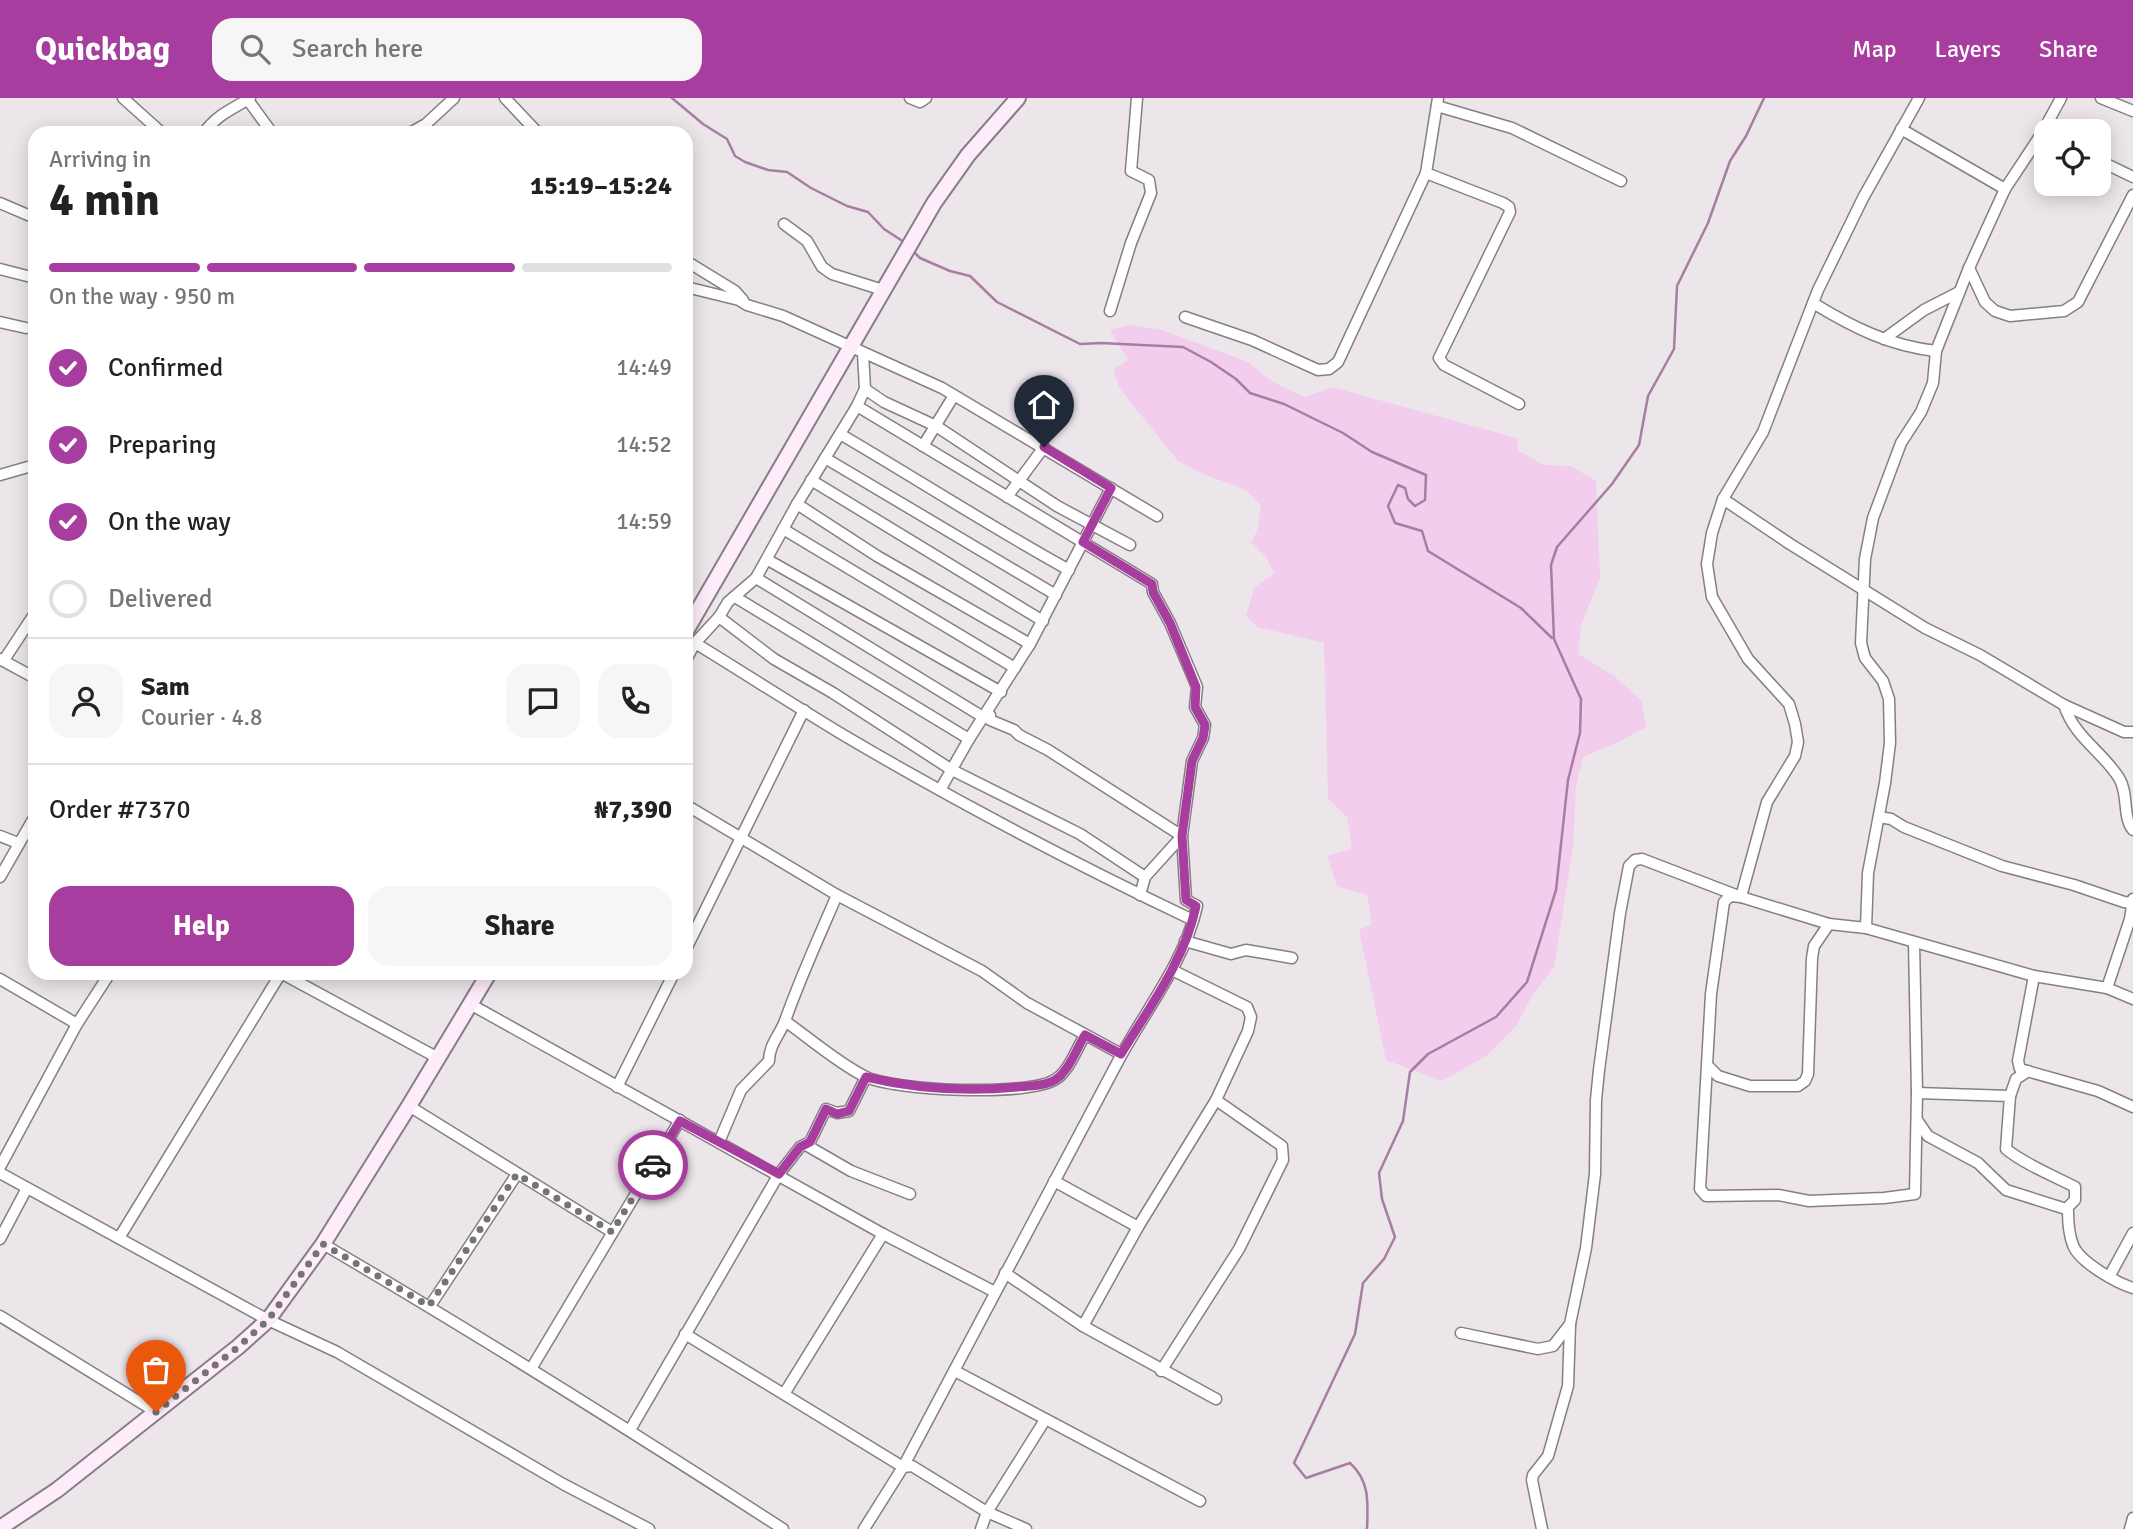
<!DOCTYPE html>
<html lang="en">
<head>
<meta charset="utf-8">
<style>
	:root { --surface:#fff; --page:#f6f6f6; --text:#222; --muted:#767676; --line:#e0e0e0; --accent:#a73d9e }
	body { margin:0; font-family:Signika,sans-serif; background:var(--page); color:var(--text); height:100vh; display:flex; flex-direction:column; font-size:26px; white-space:nowrap }
	* { box-sizing:border-box; margin:0 }
	p { font-size:23px; color:var(--muted) }
	.icon { flex:none; width:38px; height:38px; fill:none; stroke:currentColor; stroke-width:2; stroke-linecap:round; stroke-linejoin:round }
	.map { position:relative; flex:1; overflow:hidden }
	.details { position:absolute; left:28px; top:28px; width:665px; height:854px; display:flex; flex-direction:column; background:var(--surface); border-radius:21px; box-shadow:0 4px 18px #0003 }
	.details>* { flex:none }
	.fabs { position:absolute; left:2034px; top:21px; display:grid; gap:14px }
	.fabs a { display:grid; place-items:center; width:77px; height:77px; border-radius:14px; background:var(--surface); box-shadow:0 4px 18px #0003; font-size:35px }
	.pin { position:absolute; display:grid; place-items:center; width:60px; height:60px; color:#fff; margin:-72px -30px; border-radius:50% 50% 50% 0; rotate:-45deg; box-shadow:0 0 7px #0007 }
	.pin .icon { rotate:45deg }
	.courier { position:absolute; display:grid; place-items:center; width:70px; height:70px; margin:-35px; border:5px solid #a73d9e; border-radius:50%; background:#fff; color:#222; box-shadow:0 2px 9px #0007 }
	.summary em { font-style:normal; font-weight:800 }
	.summary div { display:flex; flex-direction:column-reverse }
	.summary { display:flex; align-items:center; justify-content:space-between; height:119px; padding:0 21px }
	h1 { font-size:46px; font-weight:800; line-height:52px }
	.bar { display:grid; grid-template-columns:repeat(4,1fr); gap:10px 7px; align-content:center; height:84px; padding:0 21px }
	.bar i { height:9px; border-radius:5px; background:var(--line) }
	.bar .active { background:var(--accent) }
	.bar p { grid-column:span 4 }
	.line { display:flex; align-items:center; gap:18px; padding:0 21px; border-top:2px solid var(--line) }
	.line div { flex:1 }
	.round { display:grid; place-items:center; flex:none; width:74px; height:74px; border-radius:21px; background:var(--page) }
	ol { padding:0 21px; list-style:none }
	li { display:flex; align-items:center; gap:21px; height:77px }
	li p { margin-inline-start:auto }
	li .icon { padding:7px; border-radius:50%; background:var(--accent); color:#fff; stroke-width:4 }
	li:last-child { color:var(--muted) }
	li i { width:38px; height:38px; border:4px solid var(--line); border-radius:50% }
	.button { display:flex; gap:14px; margin-top:auto; padding:14px 21px }
	.button a { flex:1; height:80px; border-radius:21px; background:var(--accent); color:#fff; font-size:28px; font-weight:800; line-height:80px; text-align:center }
	.button a+a { background:var(--page); color:var(--text) }
	header { display:flex; align-items:center; gap:42px; box-sizing:border-box; height:98px; padding:0 35px; background:var(--accent); color:#fff }
	header strong { font-size:33px }
	nav { display:flex; gap:38px; margin-inline-start:auto; font-size:24px }
	.search { width:490px; height:63px; background:var(--page); display:flex; align-items:center; gap:18px; box-sizing:border-box; padding:0 24px; border-radius:21px; color:var(--muted); font-size:26px }
	.map>svg:first-child { display:block }
</style>
</head>
<body>
<header>
<strong>Quickbag</strong>
<div class="search"><svg class="icon" aria-label="search" viewBox="0 0 24 24"><circle cx="10" cy="10" r="6"/><path d="M15 15l6 6"/></svg>Search here</div>
<nav><a>Map</a><a>Layers</a><a>Share</a></nav>
</header>
<div class="map">
<svg width="2133" height="1431" viewBox="0 0 2133 1431">
	<rect width="100%" height="100%" fill="#ece6eb"/>
	<path fill="#f3cded" d="M1128,227l34,5 86,32 27,21 30,14 27,-10 185,51 1,12 25,15 28,1 25,15 4,97 -19,47 -3,29 36,22 27,24 5,27 -29,16 -34,14 -7,29 -3,61 -19,120 -23,31 -15,28 -30,30 -44,25 -56,-21 -27,-130 13,-6 -5,-29 -30,-9 -10,-30 25,-7 -5,-32 -19,-19 -4,-155 -67,-16 -11,-11 8,-28 20,-15 -8,-16 -15,-15 6,-11 4,-26 -17,-16 -41,-15 -25,-13 -58,-72 -7,-19 15,-10 -18,-30z"/>
	<g fill="none" stroke-linecap="round" stroke-linejoin="round">
		<g stroke="#a87da2" stroke-width="2.5">
			<path d="M672,0l31,26 24,15 8,17 10,6 23,8 19,2 24,16 36,18 21,6 16,17 20,13"/>
			<path d="M914,154l6,6 30,13 20,5 27,26 83,42 21,-1 82,4 28,15 25,17 14,14 34,11 59,29 29,19 54,23 -1,25 -10,6 -7,-7 -3,-11 -7,-3 -10,21 7,17 27,8 6,20 93,57 31,30"/>
			<path d="M1367,1431c1,-26 3,-48 -17,-66l-44,15 -12,-15 61,-129 8,-51 21,-24 11,-22 -13,-38 -3,-26 24,-52 7,-49 18,-18 68,-37 31,-35 29,-92 12,-110 12,-47 1,-34 -27,-60 -3,-74 6,-18 55,-63 27,-39 9,-49 26,-47 3,-63 31,-63 22,-62 16,-25 18,-38"/>
		</g>
		<g stroke="#857f84" stroke-width="13">
			<g id="street">
				<path d="M123,0l39,35"/>
				<path d="M505,0l33,35"/>
				<path d="M910,0l10,4 6,-4"/>
				<path d="M2101,0l32,13"/>
				<path d="M248,2l24,33"/>
				<path d="M1437,8l75,22 109,53"/>
				<path d="M1901,31l104,60"/>
				<path d="M204,35c12,-18 29,-24 46,-35"/>
				<path d="M410,35l16,-9 28,-26"/>
				<path d="M2098,62l35,17"/>
				<path d="M1426,75l77,30 6,4 1,5 -71,146 5,7 75,39"/>
				<path d="M0,105l35,15"/>
				<path d="M784,126l23,17 15,26 10,7 51,16"/>
				<path d="M686,163l49,30 8,9"/>
				<path d="M1969,170l16,34 10,9 15,5 54,-5 14,-9 55,-107"/>
				<path d="M0,171l35,9"/>
				<path d="M686,189l53,13 8,5 36,11 159,72 215,128"/>
				<path d="M1813,205c39,24 77,43 123,48"/>
				<path d="M1110,213l21,-68 20,-50 -2,-13 -18,-9 6,-73"/>
				<path d="M1185,219l67,23 66,30 11,-1 9,-7 88,-189 12,-75"/>
				<path d="M0,224l26,6"/>
				<path d="M1884,241l40,-29 35,-18"/>
				<path d="M865,291l19,13 52,24 121,80 73,39"/>
				<path d="M857,308l295,178 1,8 17,31 27,64 -2,20 10,18 -2,13 -11,23 -10,75 -37,41 -5,18"/>
				<path d="M840,336c77,45 151,93 229,136"/>
				<path d="M923,348l30,-49"/>
				<path d="M825,360l231,137"/>
				<path d="M0,377l35,-10"/>
				<path d="M811,382l232,141"/>
				<path d="M1007,399l37,-50"/>
				<path d="M1723,401l67,45 135,84 55,27 84,50 60,27h9"/>
				<path d="M797,406l80,52 153,88"/>
				<path d="M783,431l232,139"/>
				<path d="M768,462l233,132"/>
				<path d="M756,480l227,139 7,-2v5l24,10 5,5 29,15 134,86 4,64 11,6c-13,59 -55,108 -82,161 -71,133 -141,267 -212,400l-39,62"/>
				<path d="M735,499l234,142"/>
				<path d="M719,519l55,42 59,34 119,77 128,64 65,43"/>
				<path d="M695,545c49,30 97,61 145,90 115,68 233,130 353,187"/>
				<path d="M0,561l35,19"/>
				<path d="M4,562l31,-47"/>
				<path d="M686,562l9,-17 24,-26 9,-15 28,-24 41,-74 60,-98 8,-17 -2,-36"/>
				<path d="M2064,607c11,33 38,46 55,73 10,16 3,39 14,52"/>
				<path d="M940,692l29,-51 61,-95 81,-156"/>
				<path d="M686,707l151,90 145,76 45,32 94,51"/>
				<path d="M1879,719l12,2 13,8 98,39 72,19 50,17 7,1"/>
				<path d="M0,738l18,7"/>
				<path d="M0,779l35,-61"/>
				<path d="M1866,830l2,-55 17,-90 5,-40 -1,-44 -6,-18 -18,-23 -4,-15 4,-84 8,-41 28,-75 20,-31 12,-29 3,-32 33,-83 36,-79 37,-56 19,-35"/>
				<path d="M1185,843l46,13 15,-4 46,8"/>
				<path d="M1914,844l3,151 -2,101 -31,4 -75,3 -31,-6 -72,1 -6,-7 11,-195 13,-92 6,-6 11,1 26,-95 28,-46 3,-14 -3,-18 -6,-20 -41,-45 -36,-62 -5,-33 5,-31 11,-34 40,-67 55,-142 45,-92 56,-100"/>
				<path d="M686,851l118,-239"/>
				<path d="M281,875l157,85"/>
				<path d="M2034,878l-16,85 2,8 78,22 35,16"/>
				<path d="M0,881l77,45"/>
				<path d="M2107,890l23,-69 3,-20"/>
				<path d="M470,906l413,230 112,58"/>
				<path d="M785,923c24,17 53,42 79,55 29,15 166,21 192,3 13,-8 21,-31 29,-44"/>
				<path d="M1708,968l10,10 32,10h48l7,-5 3,-7 4,-116 2,-12 15,-22"/>
				<path d="M617,989l57,-114"/>
				<path d="M1917,995l93,3 -4,53c20,16 46,26 69,38v13l-9,9"/>
				<path d="M2010,998l6,-17 12,-8"/>
				<path d="M409,1008l203,126"/>
				<path d="M1917,1022l11,16 50,27 28,27 60,19 2,2c0,11 1,24 5,34 6,17 44,38 60,43"/>
				<path d="M719,1044l22,-52 28,-29c0,-16 10,-25 16,-40 15,-43 34,-84 52,-126"/>
				<path d="M806,1047l45,26 59,23"/>
				<path d="M0,1069l77,-143 33,-51"/>
				<path d="M0,1075l268,147 69,32 226,132 86,45"/>
				<path d="M1054,1083l84,46"/>
				<path d="M119,1140l162,-265"/>
				<path d="M0,1141l27,-51"/>
				<path d="M323,1146c156,91 308,187 460,285"/>
				<path d="M1005,1175l78,53 133,73"/>
				<path d="M2109,1179l24,-44"/>
				<path d="M430,1208l87,-132"/>
				<path d="M0,1218l156,96"/>
				<path d="M1083,1228l55,-99 78,-127 32,-69 3,-14 -4,-10 -75,-37"/>
				<path d="M1461,1235l77,16 15,-3 17,-22 16,-76 9,-74 1,-74 3,-30 21,-157 9,-47 6,-6 7,-1 99,38 88,27 37,4 168,48 73,12 26,11"/>
				<path d="M685,1236l218,133 9,-1 75,46 39,17"/>
				<path d="M531,1271l149,-249"/>
				<path d="M955,1273l245,130"/>
				<path d="M1161,1273l78,-122 44,-89 -1,-14 -66,-46"/>
				<path d="M784,1296l99,-160"/>
				<path d="M630,1332l149,-256 21,-27 10,-5 16,-33 11,4 12,-2 17,-34"/>
				<path d="M981,1431l6,-17 58,-92"/>
				<path d="M1542,1431l-10,-49 1,-5 15,-19 20,-70 2,-61"/>
				<path d="M2130,1431l3,-11"/>
			</g>
		</g>
		<g stroke="#857f84" stroke-width="18">
			<g id="secondary">
				<path d="M686,533l248,-428 34,-48 50,-57"/>
				<path d="M0,1430l57,-38 181,-143 30,-27 55,-76 86,-138 80,-133"/>
			</g>
		</g>
		<use href="#street" stroke="#fff" stroke-width="10"/>
		<use href="#secondary" stroke="#feecfb" stroke-width="14"/>
	</g>
	<g fill="none" stroke-linecap="round" stroke-linejoin="round">
		<path stroke="#767376" stroke-width="7" stroke-dasharray="0 12.6" d="M156,1314l82,-65 30,-27 55,-76 106,62 88,-132 95,58 41,-67"/>
		<path stroke="#a73d9e" stroke-width="9" d="M653,1067l27,-44 99,53 21,-27 10,-5 16,-33 11,5 12,-3 17,-34c51,12 100,15 152,10 12,-1 27,-1 37,-7 14,-9 22,-32 30,-45l36,19c28,-46 64,-94 75,-148l-10,-6 -4,-64 10,-75 11,-23 2,-13 -10,-18 1,-20 -26,-64 -17,-31 -1,-8 -69,-42 28,-54 -67,-41"/>
	</g>
</svg>
<div class="fabs">
<a><svg class="icon" aria-label="locate" viewBox="0 0 24 24"><circle cx="12" cy="12" r="6"/><path d="M12 2v4M12 18v4M2 12h4M18 12h4"/></svg></a>
</div>
<div class="pin" style="left:156px;top:1314px;background:#ea580c"><svg class="icon" aria-label="bag" viewBox="0 0 24 24"><path d="M5 8h14l-1 12H6zM9 8a3 3 0 0 1 6 0"/></svg></div>
<div class="pin" style="left:1044px;top:349px;background:#1f2937"><svg class="icon" aria-label="home" viewBox="0 0 24 24"><path d="M3 11l9-7 9 7M6 9v11h12V9"/></svg></div>
<div class="courier" style="left:653px;top:1067px"><svg class="icon" aria-label="car" viewBox="0 0 24 24"><path d="M5 17H2v-5l4-1 3-4h7l3 4 3 1v5h-3M9 17h6M6 11h13"/><circle cx="7" cy="17" r="2"/><circle cx="17" cy="17" r="2"/></svg></div>
<section class="details">
<div class="summary"><div><h1>4 min</h1><p>Arriving in</p></div><em>15:19–15:24</em></div>
<div class="bar"><i class="active"></i><i class="active"></i><i class="active"></i><i></i><p>On the way · 950 m</p></div>
<ol>
<li><svg class="icon" aria-label="check" viewBox="0 0 24 24"><path d="M5 12l5 5 9-10"/></svg>Confirmed<p>14:49</p></li>
<li><svg class="icon" aria-label="check" viewBox="0 0 24 24"><path d="M5 12l5 5 9-10"/></svg>Preparing<p>14:52</p></li>
<li><svg class="icon" aria-label="check" viewBox="0 0 24 24"><path d="M5 12l5 5 9-10"/></svg>On the way<p>14:59</p></li>
<li><i></i>Delivered</li>
</ol>
<div class="line" style="height:126px"><a class="round"><svg class="icon" aria-label="person" viewBox="0 0 24 24"><circle cx="12" cy="8" r="4"/><path d="M4 21q1-7 8-7t8 7"/></svg></a><div><b>Sam</b><p>Courier · 4.8</p></div><a class="round"><svg class="icon" aria-label="chat" viewBox="0 0 24 24"><path d="M4 5h16v11H9l-5 4z"/></svg></a><a class="round"><svg class="icon" aria-label="phone" viewBox="0 0 24 24"><path d="M5 4h4l2 5-3 2q2 4 5 5l2-3 5 2v4C11 20 4 13 5 4z"/></svg></a></div>
<div class="line" style="height:91px"><div>Order #7370</div><b>₦7,390</b></div>
<div class="button"><a>Help</a><a>Share</a></div>
</section>
</div>
</body>
</html>
